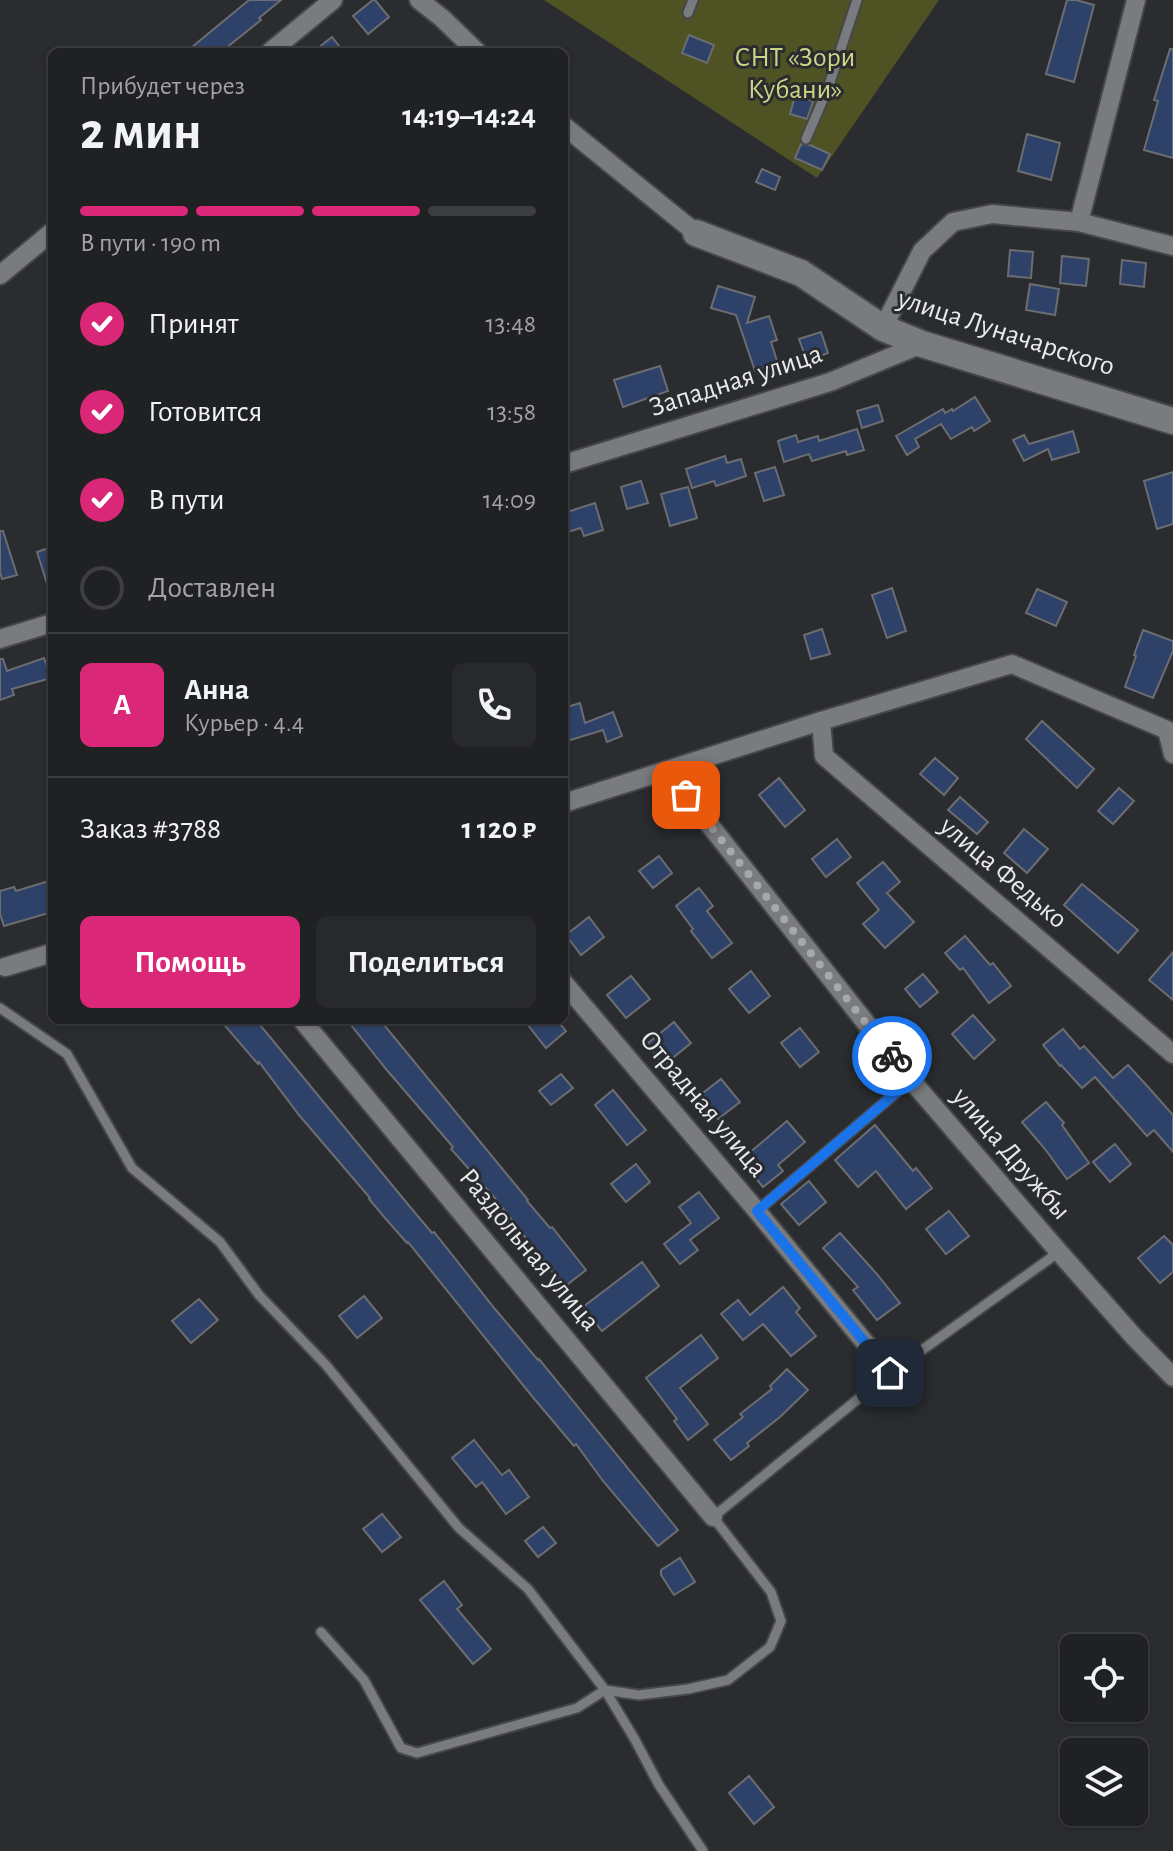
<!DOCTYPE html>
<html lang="ru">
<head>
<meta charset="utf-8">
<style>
	:root { --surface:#202123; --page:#28292b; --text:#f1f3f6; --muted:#a2a3a6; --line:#3d3e41; --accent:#db2777 }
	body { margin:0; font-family:"Alegreya Sans",sans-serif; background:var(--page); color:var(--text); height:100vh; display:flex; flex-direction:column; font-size:30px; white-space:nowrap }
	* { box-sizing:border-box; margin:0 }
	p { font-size:26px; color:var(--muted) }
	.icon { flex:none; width:44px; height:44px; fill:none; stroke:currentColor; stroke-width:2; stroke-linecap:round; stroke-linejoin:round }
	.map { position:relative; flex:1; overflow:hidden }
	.panel { position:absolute; left:48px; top:48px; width:520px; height:976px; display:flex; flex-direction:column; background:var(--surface); border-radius:12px; box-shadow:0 2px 6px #0004,0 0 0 2px var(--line) }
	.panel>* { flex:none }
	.fabs { position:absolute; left:1060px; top:1634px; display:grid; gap:16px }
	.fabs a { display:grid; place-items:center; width:88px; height:88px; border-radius:12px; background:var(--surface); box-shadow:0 2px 6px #0004,0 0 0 2px var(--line); font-size:40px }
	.pin { position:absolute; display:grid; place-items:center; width:68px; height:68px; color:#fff; margin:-34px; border-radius:16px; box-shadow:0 4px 12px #0006 }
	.courier { position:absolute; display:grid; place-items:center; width:80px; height:80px; margin:-40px; border:6px solid #1a73e8; border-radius:50%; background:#fff; color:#222; box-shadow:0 2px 10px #0007 }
	.head em { font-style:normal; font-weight:700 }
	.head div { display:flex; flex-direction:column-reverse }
	.head { display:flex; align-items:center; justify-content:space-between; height:136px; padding:0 32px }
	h1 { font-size:52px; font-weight:700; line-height:60px }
	.bar { display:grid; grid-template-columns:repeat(4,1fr); gap:12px 8px; align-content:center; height:96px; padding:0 32px }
	.bar i { height:10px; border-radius:6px; background:var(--line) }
	.bar .on { background:var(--accent) }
	.bar p { grid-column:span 4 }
	.line { display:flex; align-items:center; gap:20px; padding:0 32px; border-top:2px solid var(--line) }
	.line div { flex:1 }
	.round { display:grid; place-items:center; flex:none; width:84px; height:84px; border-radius:12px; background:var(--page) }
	ol { padding:0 32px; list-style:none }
	li { display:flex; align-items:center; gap:24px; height:88px }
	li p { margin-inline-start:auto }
	li .icon { padding:8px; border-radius:50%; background:var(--accent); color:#fff; stroke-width:4 }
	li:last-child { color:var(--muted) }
	li i { width:44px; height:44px; border:4px solid var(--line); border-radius:50% }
	.primary-button { display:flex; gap:16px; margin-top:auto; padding:16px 32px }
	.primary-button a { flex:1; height:92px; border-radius:12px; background:var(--accent); color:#fff; font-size:32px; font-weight:700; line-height:92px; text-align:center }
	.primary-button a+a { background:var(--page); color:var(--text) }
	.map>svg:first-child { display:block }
</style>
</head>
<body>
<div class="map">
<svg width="1173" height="1851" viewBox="0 0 1173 1851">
	<rect width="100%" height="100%" fill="#2a2c2f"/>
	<path fill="#4f5323" d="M544,0h395l-122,178z"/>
	<g fill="#2e4168" stroke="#6b6d70" stroke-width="2">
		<path d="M249,0h32l-22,18 2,2 -40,32h-35z"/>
		<path d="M373,0h2l14,17 -21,17 -15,-18z"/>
		<path d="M1067,0h9l18,5 -20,77 -28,-8z"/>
		<path d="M689,35l25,10 -7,18 -25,-10z"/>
		<path d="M332,37l12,15h-31z"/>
		<path d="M1170,49h3v109l-29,-8 14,-49 -4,-1z"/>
		<path d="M795,96l18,5 -6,18 -17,-5z"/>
		<path d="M1027,134l33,9 -9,37 -33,-9z"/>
		<path d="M801,144l9,1 20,9 -8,16 -27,-12z"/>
		<path d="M762,169l18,8 -5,13 -19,-8z"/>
		<path d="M1010,250l23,2 -2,26 -23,-2z"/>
		<path d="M1062,256l27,3 -3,27 -26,-3z"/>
		<path d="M1122,260l24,3 -2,24 -24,-3z"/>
		<path d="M1030,284l29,5 -4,26 -29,-5z"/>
		<path d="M718,286l37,11 -8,26 22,-7 8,24 -6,2 7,22 -23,7 -19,-56 -25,-7z"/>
		<path d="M821,332l7,21 -21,8 -8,-22z"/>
		<path d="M660,366l8,25 -45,16 -9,-27z"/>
		<path d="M975,397l15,24 -16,10 -2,-4 -21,12 -10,-15 -26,15 4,8 -12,8 -11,-19 47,-27 2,4 7,-4 1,2z"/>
		<path d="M878,405l5,16 -21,7 -5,-17z"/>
		<path d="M857,429l7,21 -17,5 -1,-4 -34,10 -3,-7 -25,8 -6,-21 18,-6 2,7 20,-6 1,5z"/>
		<path d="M1073,431l6,21 -27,8 -4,-11 -24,12 -11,-21 11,-5 5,9z"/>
		<path d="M725,456l2,7 14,-4 5,17 -30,10 -2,-5 -22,7 -6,-19z"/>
		<path d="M775,467l9,28 -20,6 -9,-28z"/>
		<path d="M1173,472v52l-16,5 -13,-48z"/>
		<path d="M641,481l7,22 -21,6 -6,-22z"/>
		<path d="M688,487l9,31 -27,8 -9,-32z"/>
		<path d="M595,503l8,27 -19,6 -3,-8 -17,5v-20z"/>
		<path d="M0,531h3l14,44 -15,4 -2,-7z"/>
		<path d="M52,547v43h-3l-12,-38z"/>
		<path d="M892,588l14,43 -19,7 -15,-43z"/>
		<path d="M1037,589l30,13 -11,24 -30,-13z"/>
		<path d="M822,629l8,25 -19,5 -7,-24z"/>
		<path d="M1143,630l30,11v10l-20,47 -28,-11 11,-31 -2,-1z"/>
		<path d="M44,658l7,20 -39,11 2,6 -14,5v-41h3l4,12z"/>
		<path d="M580,703l5,20 28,-11 9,24 -15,6 -4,-12 -39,12v-34z"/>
		<path d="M1042,721l52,48 -17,19 -51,-49z"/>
		<path d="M935,758l23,20 -14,17 -24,-21z"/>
		<path d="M779,778l26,32 -20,17 -26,-32z"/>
		<path d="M1119,788l15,13 -21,23 -15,-13z"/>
		<path d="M960,797l28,25 -11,12 -29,-24z"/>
		<path d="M1024,829l24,20 -21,24 -23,-20z"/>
		<path d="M837,839l14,18 -25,20 -14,-18z"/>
		<path d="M659,856l13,17 -19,15 -14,-17z"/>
		<path d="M883,862l17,20 -13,11 27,29 -29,26 -22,-24 16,-14 -22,-27z"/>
		<path d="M52,880v32l-48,14 -4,-12v-23l14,-4 2,4z"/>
		<path d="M1082,884l56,46 -20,23 -54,-48z"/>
		<path d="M699,888l14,18 -6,5 25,32 -20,15 -21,-27 2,-2 -17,-23z"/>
		<path d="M589,917l15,20 -23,18 -15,-20z"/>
		<path d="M965,936l25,29 3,-2 18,23 -22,17 -26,-35 -3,2 -15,-17z"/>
		<path d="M1173,952v48l-24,-20z"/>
		<path d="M751,971l19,25 -21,17 -20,-24z"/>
		<path d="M923,974l15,18 -18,15 -15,-18z"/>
		<path d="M631,976l19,23 -24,19 -19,-23z"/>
		<path d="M973,1015l22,25 -21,19 -22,-25z"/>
		<path d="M220,1020h36l155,188 21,25 2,-1 61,77 43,51 1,-1 139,171 -20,16 -55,-65 -27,-37 -2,2 -43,-51 -123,-153 -1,1 -22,-25 -16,-19 1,-1 -71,-83 -40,-53 -1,2z"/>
		<path d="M347,1020h33l148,180 -1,1 23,27 2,-1 34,43 -22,17 -70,-90 -43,-48 2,-2 -67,-78z"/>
		<path d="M524,1020h33l9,11 -20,17z"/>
		<path d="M674,1022l17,21 -27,22 -17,-21z"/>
		<path d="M800,1028l19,24 -19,15 -19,-24z"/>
		<path d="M1063,1029l17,20 4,-3 29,32 15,-13 21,23 24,27v37l-19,-22 -7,6 -52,-59 -13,11 -21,-23 -1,1 -17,-21z"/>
		<path d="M561,1074l12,14 -22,17 -12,-14z"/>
		<path d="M721,1079l19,23 -22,17 -19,-23z"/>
		<path d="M613,1090l33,40 -19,15 -32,-40z"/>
		<path d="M1046,1102l18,21 -2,2 27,38 -22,16 -22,-30 -23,-27z"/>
		<path d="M787,1121l18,21 -27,23 5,6 -20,16 -22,-27z"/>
		<path d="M875,1125l38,46 3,-3 16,20 -26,21 -30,-38 -18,16 -23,-27z"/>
		<path d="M1115,1144l16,20 -21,18 -17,-20z"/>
		<path d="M636,1164l14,18 -24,20 -15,-18z"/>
		<path d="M809,1181l17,21 -27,23 -18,-21z"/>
		<path d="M699,1192l20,26 -29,22 8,10 -18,14 -16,-20 27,-21 -12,-16z"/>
		<path d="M949,1211l20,25 -23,18 -20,-25z"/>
		<path d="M840,1233l36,40 24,30 -23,17 -24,-30 5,-3 -35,-39z"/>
		<path d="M1164,1236l9,9v27l-13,11 -22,-25z"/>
		<path d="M642,1262l17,24 -57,45 -19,-24z"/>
		<path d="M783,1287l17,21 -4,4 20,24 -25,20 -28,-32 -20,16 -22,-26 17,-14 12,15z"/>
		<path d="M364,1296l18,22 -25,20 -18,-22z"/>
		<path d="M199,1299l19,21 -27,23 -19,-22z"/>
		<path d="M701,1335l17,23 -38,30 28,36 -20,16 -14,-19 3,-2 -31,-41z"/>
		<path d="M787,1369l21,21 -28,27 -33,26 2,3 -18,14 -17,-20 29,-23 -3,-3 32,-25 -2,-3z"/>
		<path d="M474,1440l28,35 7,-5 20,27 -23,17 -24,-32 -6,5 -24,-29z"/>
		<path d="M382,1514l19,23 -19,15 -19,-23z"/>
		<path d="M543,1527l13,16 -18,14 -13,-16z"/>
		<path d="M680,1558l15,24 -21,13 -13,-20v-5z"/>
		<path d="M444,1581l18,24 -5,4 34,40 -18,15 -53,-64z"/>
		<path d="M749,1776l25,31 -20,17 -25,-31z"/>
	</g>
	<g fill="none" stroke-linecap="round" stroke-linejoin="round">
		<g stroke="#46474a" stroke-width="13">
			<g id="lane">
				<path d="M688,13l5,-13"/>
				<path d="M806,139l22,-51 29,-88"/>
				<path d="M0,1008l67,46 65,114 88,74 39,53 67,70 133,163 69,61 77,101 34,5 49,-6 40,-9 42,-33 11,-26 -10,-29 -58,-75 177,-144 169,-121"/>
				<path d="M757,1211l154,-131"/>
				<path d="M321,1632l43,48 37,68 16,5 160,-45 28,-18 29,48 25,47 44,66"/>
			</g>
		</g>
		<g stroke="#46474a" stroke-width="22">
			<g id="street">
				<path d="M419,0l23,18 35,34"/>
				<path d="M270,52l63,-52"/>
				<path d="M564,126l132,107"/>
				<path d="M1079,222l57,-222"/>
				<path d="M0,275l52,-43"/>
				<path d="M883,328l39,-77 31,-29 39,-8 87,8 94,24"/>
				<path d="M564,464l266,-82 92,-38"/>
				<path d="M0,639l52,-16"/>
				<path d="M821,721l3,35 349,298"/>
				<path d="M667,771l244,309 148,172 76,86 38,39"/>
				<path d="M564,803l257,-82 191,-57 155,66 6,24"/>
				<path d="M5,967l47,-14"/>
				<path d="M564,983l193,228 133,162"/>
				<path d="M302,1020l411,497"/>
			</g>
		</g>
		<g stroke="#46474a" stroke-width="30">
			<path id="secondary" d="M696,233l105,40 82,55 39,16 251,77"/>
		</g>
		<use href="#lane" stroke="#797b7f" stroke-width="9"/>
		<use href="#street" stroke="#797b7f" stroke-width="18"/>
		<use href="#secondary" stroke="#797b7f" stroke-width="26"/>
	</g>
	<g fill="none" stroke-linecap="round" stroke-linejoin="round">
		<path stroke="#a6a8aa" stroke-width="8" stroke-dasharray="0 14.4" d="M686,795l206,261"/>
		<path stroke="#1a73e8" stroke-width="10" d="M890,1373l-133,-162 154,-131 -19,-24"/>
	</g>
	<g text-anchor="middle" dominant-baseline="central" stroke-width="6" stroke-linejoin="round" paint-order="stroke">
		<g font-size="28" fill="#ccd486" stroke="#2a2c2f">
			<text x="795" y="58">СНТ «Зори<tspan x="795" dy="32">Кубани»</tspan></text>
		</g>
		<g font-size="28" fill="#e9eaec" stroke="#2a2c2f">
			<text transform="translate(1006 333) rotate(18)">улица Луначарского</text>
			<text transform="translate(736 381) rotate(-18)">Западная улица</text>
			<text transform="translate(1003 873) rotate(40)">улица Федько</text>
			<text transform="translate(703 1104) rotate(50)">Отрадная улица</text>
			<text transform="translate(1011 1154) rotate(49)">улица Дружбы</text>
			<text transform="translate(529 1250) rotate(50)">Раздольная улица</text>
		</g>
	</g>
</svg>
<div class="fabs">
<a><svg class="icon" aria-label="locate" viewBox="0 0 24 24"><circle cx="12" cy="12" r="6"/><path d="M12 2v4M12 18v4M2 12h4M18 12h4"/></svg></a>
<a><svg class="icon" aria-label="layers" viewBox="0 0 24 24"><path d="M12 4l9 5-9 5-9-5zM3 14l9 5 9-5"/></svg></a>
</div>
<div class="pin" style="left:686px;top:795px;background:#ea580c"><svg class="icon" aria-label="bag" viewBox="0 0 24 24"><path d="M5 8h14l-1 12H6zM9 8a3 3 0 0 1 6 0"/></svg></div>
<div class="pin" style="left:890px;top:1373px;background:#1f2937"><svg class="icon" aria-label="home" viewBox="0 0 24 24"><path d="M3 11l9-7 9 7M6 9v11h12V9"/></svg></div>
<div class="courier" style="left:892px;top:1056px"><svg class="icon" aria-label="bike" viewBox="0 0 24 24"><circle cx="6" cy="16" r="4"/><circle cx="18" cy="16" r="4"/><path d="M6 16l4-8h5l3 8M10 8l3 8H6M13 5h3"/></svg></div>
<section class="panel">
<div class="head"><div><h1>2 мин</h1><p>Прибудет через</p></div><em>14:19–14:24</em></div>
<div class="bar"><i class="on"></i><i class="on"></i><i class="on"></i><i></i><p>В пути · 190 m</p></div>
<ol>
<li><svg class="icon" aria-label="check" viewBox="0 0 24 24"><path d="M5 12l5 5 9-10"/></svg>Принят<p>13:48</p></li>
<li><svg class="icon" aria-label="check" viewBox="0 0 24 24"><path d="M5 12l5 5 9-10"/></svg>Готовится<p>13:58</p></li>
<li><svg class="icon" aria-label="check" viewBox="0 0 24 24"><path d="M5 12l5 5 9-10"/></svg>В пути<p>14:09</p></li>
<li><i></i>Доставлен</li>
</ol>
<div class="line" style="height:144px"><b class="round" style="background:var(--accent);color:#fff">А</b><div><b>Анна</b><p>Курьер · 4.4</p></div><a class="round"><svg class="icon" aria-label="phone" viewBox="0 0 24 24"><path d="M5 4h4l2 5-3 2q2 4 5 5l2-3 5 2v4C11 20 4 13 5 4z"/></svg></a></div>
<div class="line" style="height:104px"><div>Заказ #3788</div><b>1 120 ₽</b></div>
<div class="primary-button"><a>Помощь</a><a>Поделиться</a></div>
</section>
</div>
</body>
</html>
